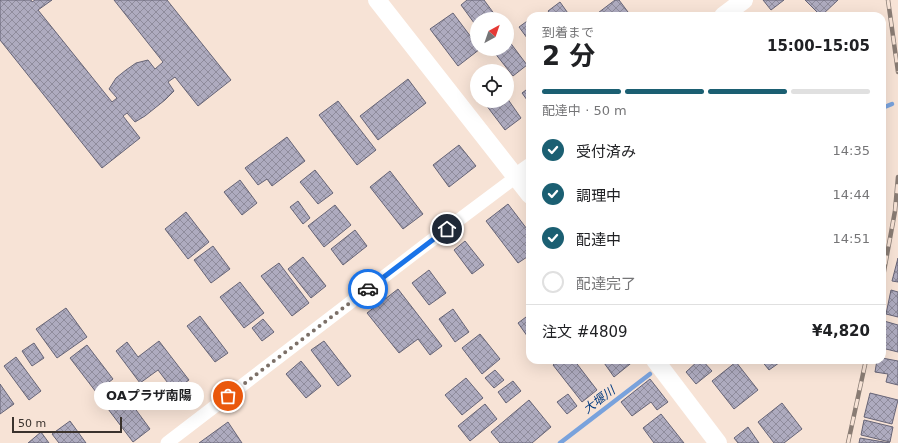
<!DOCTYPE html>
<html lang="ja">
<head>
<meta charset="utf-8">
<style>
	:root { --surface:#fff; --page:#f2f2f2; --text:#202124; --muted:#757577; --line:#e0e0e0; --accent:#1b5f72 }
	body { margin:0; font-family:"DejaVu Sans","Noto Sans JP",sans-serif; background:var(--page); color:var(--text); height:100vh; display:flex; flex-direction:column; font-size:15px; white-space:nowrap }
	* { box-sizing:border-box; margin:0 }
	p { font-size:13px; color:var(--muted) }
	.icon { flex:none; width:22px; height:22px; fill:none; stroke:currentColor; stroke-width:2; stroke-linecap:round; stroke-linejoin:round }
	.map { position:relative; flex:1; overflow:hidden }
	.side { position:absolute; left:526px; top:12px; width:360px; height:352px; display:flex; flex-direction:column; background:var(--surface); border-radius:12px; box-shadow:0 4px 16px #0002 }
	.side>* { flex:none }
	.needle { width:26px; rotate:40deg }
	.tools { position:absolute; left:470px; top:12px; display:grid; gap:8px }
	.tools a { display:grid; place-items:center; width:44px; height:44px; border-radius:50%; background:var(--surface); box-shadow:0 4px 16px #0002; font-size:20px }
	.scale { position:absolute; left:12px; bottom:10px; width:110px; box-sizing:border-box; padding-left:4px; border:2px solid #3a322d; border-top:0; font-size:11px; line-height:14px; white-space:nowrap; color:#3a322d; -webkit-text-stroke:3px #f7e3d6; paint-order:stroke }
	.pin { position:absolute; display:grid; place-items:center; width:34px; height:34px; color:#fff; margin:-17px; border:2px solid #fff; border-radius:50%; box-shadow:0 1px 4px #0007 }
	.courier { position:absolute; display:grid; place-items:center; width:40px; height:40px; margin:-20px; border:3px solid #1a73e8; border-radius:50%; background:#fff; color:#222; box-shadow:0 1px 5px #0007 }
	.bubble { position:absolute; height:28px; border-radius:14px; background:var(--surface); box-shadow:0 4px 16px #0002; font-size:13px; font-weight:700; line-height:28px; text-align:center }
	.headline em { font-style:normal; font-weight:700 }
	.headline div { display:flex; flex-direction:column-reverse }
	.headline { display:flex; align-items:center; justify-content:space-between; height:68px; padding:0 16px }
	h1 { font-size:26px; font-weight:700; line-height:30px }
	.bar { display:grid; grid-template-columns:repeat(4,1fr); gap:6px 4px; align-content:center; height:48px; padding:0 16px }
	.bar i { height:5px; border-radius:3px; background:var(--line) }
	.bar .selected { background:var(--accent) }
	.bar p { grid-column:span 4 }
	.line { display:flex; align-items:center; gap:10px; padding:0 16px; border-top:1px solid var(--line) }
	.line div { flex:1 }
	ol { padding:0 16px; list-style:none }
	li { display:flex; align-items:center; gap:12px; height:44px }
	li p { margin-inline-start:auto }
	li .icon { padding:4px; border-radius:50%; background:var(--accent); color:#fff; stroke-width:4 }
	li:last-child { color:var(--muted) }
	li i { width:22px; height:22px; border:2px solid var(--line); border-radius:50% }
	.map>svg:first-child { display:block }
</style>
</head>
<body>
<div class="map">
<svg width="898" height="443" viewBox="0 0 898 443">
	<defs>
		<pattern id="building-cross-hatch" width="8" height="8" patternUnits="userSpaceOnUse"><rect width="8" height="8" fill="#aeabbf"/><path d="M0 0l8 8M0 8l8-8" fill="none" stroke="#8f8c9c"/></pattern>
	</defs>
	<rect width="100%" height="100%" fill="#f7e3d6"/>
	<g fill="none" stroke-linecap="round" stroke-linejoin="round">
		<g stroke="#79a2dc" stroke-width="4.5">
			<path d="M882,108l10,-4"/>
			<path d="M560,443l90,-69"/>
		</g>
	</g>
	<g fill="url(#building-cross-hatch)" stroke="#666476">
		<path d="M0,0h31l1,2 3,-2h17l-14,10 74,92 5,-4 -8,-9 7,-11 10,-8 10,-7 12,-3 7,9 8,-7 -49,-62h53l64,80 -33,26 -23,-29 -7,5 6,9 -9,9 -20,16 -10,6 -8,-9 -4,3 17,22 -38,30 -102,-128z"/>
		<path d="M467,0h17l14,19h-21v8l-16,-22z"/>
		<path d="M615,0h4l12,16h-37z"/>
		<path d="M763,0h21l-13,10z"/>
		<path d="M805,0h33l-17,16z"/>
		<path d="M560,2l10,14h-18l-4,-5z"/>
		<path d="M453,13l24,32v4h3l-22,17 -28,-37z"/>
		<path d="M530,19v23l-11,-15z"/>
		<path d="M509,41l18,24 -14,11 -19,-24 4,-3h9v-7z"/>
		<path d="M408,79l18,24 -48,37 -18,-24z"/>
		<path d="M530,87v17l-8,-11z"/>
		<path d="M507,98l14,20 -16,12 -22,-29h24z"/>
		<path d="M338,101l38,49 -19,15 -38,-50z"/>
		<path d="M287,137l18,24 -33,25 -5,-7 -9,6 -13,-17z"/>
		<path d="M459,145l17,21 -27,21 -16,-22z"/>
		<path d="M315,170l18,23 -15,11 -18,-22z"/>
		<path d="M390,171l33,43 -20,15 -33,-42z"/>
		<path d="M240,180l17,23 -15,12 -18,-23z"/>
		<path d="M298,201l12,17 -7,6 -13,-17z"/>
		<path d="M508,204l22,29v22l-12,8 -32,-42z"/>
		<path d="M335,205l16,20 -27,22 -16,-21z"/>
		<path d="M186,212l23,30 -21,17 -23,-30z"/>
		<path d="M355,230l12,16 -24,19 -12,-16z"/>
		<path d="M465,241l19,24 -12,9 -18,-24z"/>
		<path d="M213,246l17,23 -19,14 -17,-23z"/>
		<path d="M303,257l23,29 -15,12 -23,-29z"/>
		<path d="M898,258v24l-6,-1z"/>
		<path d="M279,263l30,40 -17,13 -31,-40z"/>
		<path d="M429,270l17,23 -17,12 -17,-22z"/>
		<path d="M240,282l24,31 -20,15 -24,-31z"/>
		<path d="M398,289l44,57 -12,9 -12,-16 -19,14 -32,-40z"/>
		<path d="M891,290l7,2v25l-12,-3z"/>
		<path d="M66,308l21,29 -30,21 -21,-29z"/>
		<path d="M453,309l16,23 -14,10 -16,-23z"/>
		<path d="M530,314v26l-12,-17z"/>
		<path d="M200,316l28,37 -13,9 -28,-36z"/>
		<path d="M263,319l11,13 -12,9 -10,-13z"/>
		<path d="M884,321l14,4v27l-16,-4v-16z"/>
		<path d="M480,334l20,25 -18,15 -20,-26z"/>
		<path d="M159,341l30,39 -15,11 -16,-21 -18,13 -24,-32 11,-9 11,15z"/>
		<path d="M324,341l27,35 -13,10 -27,-36z"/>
		<path d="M34,343l10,15 -12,8 -10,-15z"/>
		<path d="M87,345l26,34 -17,13 -26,-34z"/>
		<path d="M16,357l25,34 -12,9 -25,-34z"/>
		<path d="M882,358l16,3v24l-12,-3 2,-8 -13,-2 2,-12h5z"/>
		<path d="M559,360h15l23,30 -15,12 -29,-37z"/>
		<path d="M602,360h33l-21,17z"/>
		<path d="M699,360h3l10,11 -16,13 -10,-12z"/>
		<path d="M761,360h22l-14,10z"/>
		<path d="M301,361l20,25 -15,12 -20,-24z"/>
		<path d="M736,362l22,28 -24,19 -22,-28z"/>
		<path d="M495,370l9,10 -10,8 -9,-10z"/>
		<path d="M466,378l17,20 -21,17 -17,-20z"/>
		<path d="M650,379l18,23 -11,8 -6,-8 -19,14 -11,-14z"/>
		<path d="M513,381l8,10 -15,12 -8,-11z"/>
		<path d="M0,384l14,20 -14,10z"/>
		<path d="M120,388l30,41 -17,13 -31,-41z"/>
		<path d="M870,393l28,7 -6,24 -28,-7z"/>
		<path d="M568,394l9,12 -10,8 -10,-12z"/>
		<path d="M529,400l22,27 -19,16h-32l-9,-11z"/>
		<path d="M782,403l20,26 -18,14h-10l-16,-21z"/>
		<path d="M485,404l12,15 -27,22 -12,-15z"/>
		<path d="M661,414l23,29h-30l-11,-15z"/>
		<path d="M864,420l29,7 -3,15 -29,-7z"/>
		<path d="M70,421l16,22h-27l-7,-9z"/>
		<path d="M228,422l14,21h-43z"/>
		<path d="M748,427l11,16h-21l-4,-5z"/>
		<path d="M41,432l8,11h-21z"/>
		<path d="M860,438l30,5h-31z"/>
	</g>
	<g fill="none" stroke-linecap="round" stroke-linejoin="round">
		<path stroke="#fff" stroke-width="13" d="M167,443l257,-197 92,-69"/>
		<g stroke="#fff" stroke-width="18">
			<path d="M377,0l153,195"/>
			<path d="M723,16l21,-16"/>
			<path d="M516,177l14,-10"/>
			<path d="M655,360l63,83"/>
		</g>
		<g stroke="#897c74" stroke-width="4.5">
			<g id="rail">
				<path d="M888,0l10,72"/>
				<path d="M882,282l13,-71 3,-34"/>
				<path d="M848,443l18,-83"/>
			</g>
		</g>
		<use href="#rail" stroke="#f7e3d6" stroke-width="3" stroke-dasharray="9" stroke-linecap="butt"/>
	</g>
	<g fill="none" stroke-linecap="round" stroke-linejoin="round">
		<path stroke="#7c7068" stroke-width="4" stroke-dasharray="0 7.2" d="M228,396l140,-107"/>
		<path stroke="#1a73e8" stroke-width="5" d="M368,289l79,-60"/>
	</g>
	<g text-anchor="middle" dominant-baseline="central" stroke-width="3" stroke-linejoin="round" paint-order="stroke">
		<g font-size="12" font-style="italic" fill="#033b80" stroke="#f7e3d6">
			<text transform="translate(599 400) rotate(-37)">大堰川</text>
		</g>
	</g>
</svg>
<div class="tools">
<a><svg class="needle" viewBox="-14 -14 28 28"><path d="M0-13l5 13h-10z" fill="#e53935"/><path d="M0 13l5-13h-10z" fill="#757577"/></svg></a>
<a><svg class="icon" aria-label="locate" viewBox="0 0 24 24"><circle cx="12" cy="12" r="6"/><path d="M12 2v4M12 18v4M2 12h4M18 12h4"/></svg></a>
</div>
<div class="scale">50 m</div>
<div class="pin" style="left:228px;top:396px;background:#ea580c"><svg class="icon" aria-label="bag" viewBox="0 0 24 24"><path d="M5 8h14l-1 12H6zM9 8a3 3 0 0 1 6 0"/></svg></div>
<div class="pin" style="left:447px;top:229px;background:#1f2937"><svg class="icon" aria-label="home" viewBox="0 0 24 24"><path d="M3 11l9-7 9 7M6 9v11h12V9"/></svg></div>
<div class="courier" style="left:368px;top:289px"><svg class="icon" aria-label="car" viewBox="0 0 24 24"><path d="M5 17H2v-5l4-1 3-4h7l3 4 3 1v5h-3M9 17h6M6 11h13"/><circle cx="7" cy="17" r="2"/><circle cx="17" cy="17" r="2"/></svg></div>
<div class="bubble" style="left:94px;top:382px;width:110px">OAプラザ南陽</div>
<section class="side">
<div class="headline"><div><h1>2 分</h1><p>到着まで</p></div><em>15:00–15:05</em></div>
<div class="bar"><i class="selected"></i><i class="selected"></i><i class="selected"></i><i></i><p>配達中 · 50 m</p></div>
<ol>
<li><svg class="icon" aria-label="check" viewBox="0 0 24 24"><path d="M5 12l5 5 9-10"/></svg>受付済み<p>14:35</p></li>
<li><svg class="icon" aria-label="check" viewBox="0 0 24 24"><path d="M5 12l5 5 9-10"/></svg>調理中<p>14:44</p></li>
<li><svg class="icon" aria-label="check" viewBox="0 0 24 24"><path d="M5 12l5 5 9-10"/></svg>配達中<p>14:51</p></li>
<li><i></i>配達完了</li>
</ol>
<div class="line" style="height:52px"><div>注文 #4809</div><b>¥4,820</b></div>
</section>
</div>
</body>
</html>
